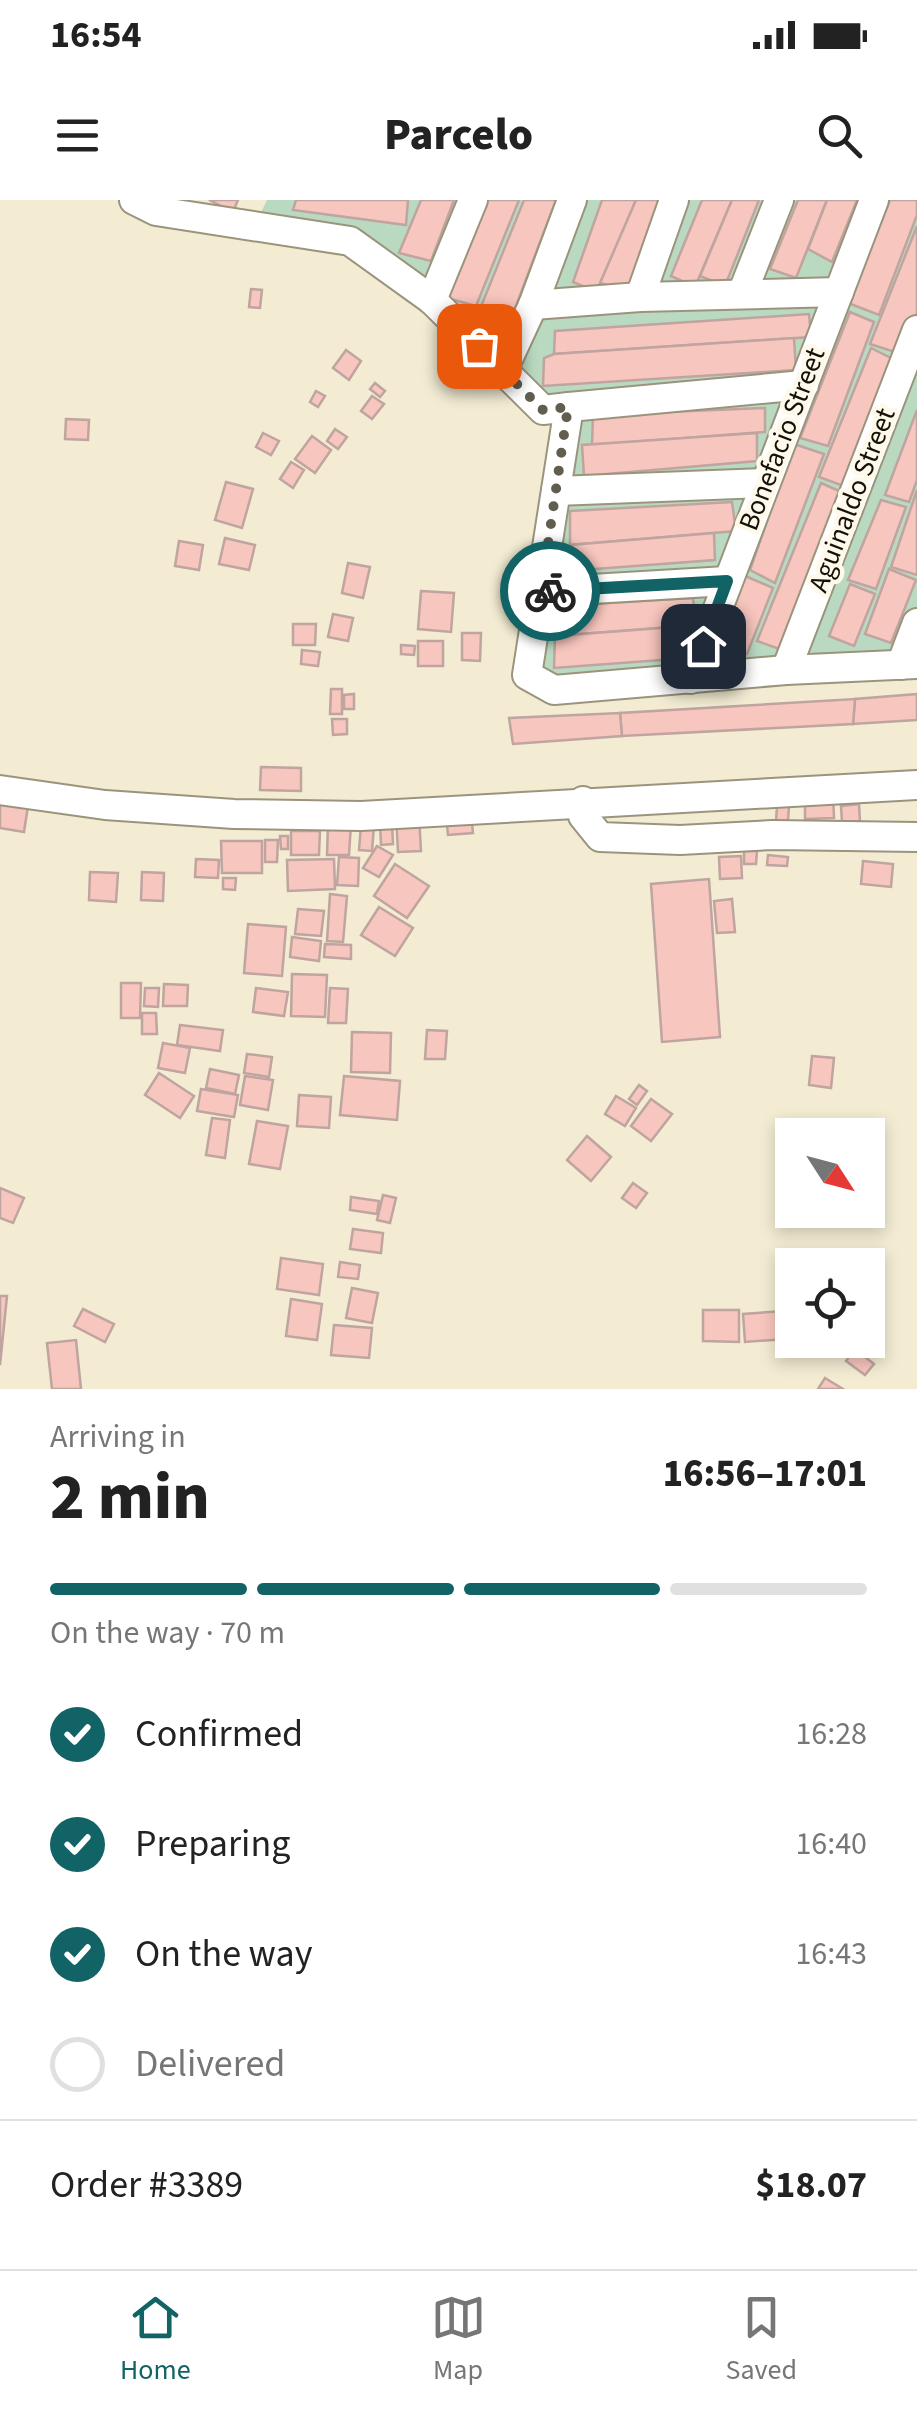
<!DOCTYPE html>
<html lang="en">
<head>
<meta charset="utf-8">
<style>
	:root { --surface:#fff; --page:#f6f6f6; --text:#222; --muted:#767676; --line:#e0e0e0; --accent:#126365 }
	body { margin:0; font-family:"Source Sans 3",sans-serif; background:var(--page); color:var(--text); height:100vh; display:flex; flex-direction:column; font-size:38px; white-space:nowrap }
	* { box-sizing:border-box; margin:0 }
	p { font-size:32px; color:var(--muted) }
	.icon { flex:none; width:55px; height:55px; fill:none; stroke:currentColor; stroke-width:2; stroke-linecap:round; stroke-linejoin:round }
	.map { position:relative; height:1189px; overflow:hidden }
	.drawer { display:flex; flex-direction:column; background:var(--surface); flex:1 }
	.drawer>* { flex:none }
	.needle { width:65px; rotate:126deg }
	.buttons { position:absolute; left:775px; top:918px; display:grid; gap:20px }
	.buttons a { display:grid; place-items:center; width:110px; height:110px; border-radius:0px; background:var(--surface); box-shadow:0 5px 15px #0003; font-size:50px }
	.pin { position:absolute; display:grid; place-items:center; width:85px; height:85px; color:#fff; margin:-42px; border-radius:20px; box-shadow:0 5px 15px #0006 }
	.courier { position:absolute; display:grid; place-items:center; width:100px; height:100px; margin:-50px; border:8px solid #126365; border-radius:50%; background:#fff; color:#222; box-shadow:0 2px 12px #0007 }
	.head em { font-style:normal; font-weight:800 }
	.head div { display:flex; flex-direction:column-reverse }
	.head { display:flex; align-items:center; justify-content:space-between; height:170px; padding:0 50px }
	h1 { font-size:65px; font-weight:800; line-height:75px }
	.bar { display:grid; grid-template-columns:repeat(4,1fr); gap:15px 10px; align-content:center; height:120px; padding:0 50px }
	.bar i { height:12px; border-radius:8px; background:var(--line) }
	.bar .active { background:var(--accent) }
	.bar p { grid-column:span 4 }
	.line { display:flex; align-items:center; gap:25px; padding:0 50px; border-top:2px solid var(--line) }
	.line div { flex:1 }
	ol { padding:0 50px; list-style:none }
	li { display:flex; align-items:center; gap:30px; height:110px }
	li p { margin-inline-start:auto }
	li .icon { padding:10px; border-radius:50%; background:var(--accent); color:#fff; stroke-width:4 }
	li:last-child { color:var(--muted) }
	li i { width:55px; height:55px; border:5px solid var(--line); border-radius:50% }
	.status { display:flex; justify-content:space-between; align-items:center; height:70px; padding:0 50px; background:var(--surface); direction:ltr }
	.status svg { height:28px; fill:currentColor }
	header { display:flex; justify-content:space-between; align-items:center; height:130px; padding:0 50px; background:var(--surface); font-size:45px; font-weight:800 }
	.tab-bar { display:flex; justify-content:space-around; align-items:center; height:140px; border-top:2px solid var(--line); background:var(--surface); font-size:28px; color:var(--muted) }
	.tab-bar a { display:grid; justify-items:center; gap:5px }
	.tab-bar .active { color:var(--accent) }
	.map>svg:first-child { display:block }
</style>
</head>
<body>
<div class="status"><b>16:54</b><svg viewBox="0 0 49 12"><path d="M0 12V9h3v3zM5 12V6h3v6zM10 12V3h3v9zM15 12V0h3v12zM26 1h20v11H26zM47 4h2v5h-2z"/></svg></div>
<header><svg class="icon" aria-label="menu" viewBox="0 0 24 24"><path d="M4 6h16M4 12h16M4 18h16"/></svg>Parcelo<svg class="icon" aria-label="search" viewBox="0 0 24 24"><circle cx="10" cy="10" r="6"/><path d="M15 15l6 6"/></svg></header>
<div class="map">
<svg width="917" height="1189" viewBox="0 0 917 1189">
	<rect width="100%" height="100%" fill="#f3ecd3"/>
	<path fill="#b9dac1" d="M267,0h650v464l-293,22 -97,-11 41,-268 -25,3 -193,-169 -96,-14z"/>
	<g fill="#f7c6be" stroke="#bfa49f" stroke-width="2.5">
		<path d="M209,0h29l-5,12z"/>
		<path d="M296,0h112l-2,25 -113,-15z"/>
		<path d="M421,0h33l-23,61 -32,-8z"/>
		<path d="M486,0h33l-43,106 -29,-8z"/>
		<path d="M524,0h32l-48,127 -32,-8z"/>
		<path d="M602,0h34l-39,92 -24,-10z"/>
		<path d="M636,0h31l-34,92 -33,-9z"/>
		<path d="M702,0h30l-37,87 -24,-11z"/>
		<path d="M732,0h27l-34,86 -25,-10z"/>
		<path d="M798,0h29l-31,78 -26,-9z"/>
		<path d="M827,0h30l-25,62 -24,-13z"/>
		<path d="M890,0h27v15l-38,100 -31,-12z"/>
		<path d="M917,26v87l-16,41 -31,-10z"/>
		<path d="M251,89l11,1 -2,18 -11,-1z"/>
		<path d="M850,112l24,10 -46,124 -28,-8z"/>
		<path d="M809,114l2,23 -257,17 1,-23z"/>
		<path d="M794,138l2,32 -253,16 1,-28 10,-4z"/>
		<path d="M871,148l26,13 -48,127 -30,-11z"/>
		<path d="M346,150l15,11 -12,19 -16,-12z"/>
		<path d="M375,183l10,8 -5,6 -10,-8z"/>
		<path d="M316,191l9,5 -7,11 -8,-5z"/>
		<path d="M372,196l12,8 -12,15 -11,-8z"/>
		<path d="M765,208v24l-173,13 1,-30z"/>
		<path d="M917,210v70l-8,22 -24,-7z"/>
		<path d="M66,219l23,1 -1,20 -23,-1z"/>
		<path d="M335,229l12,8 -9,12 -11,-8z"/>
		<path d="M263,233l16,8 -8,14 -15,-8z"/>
		<path d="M757,233v28l-173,15 -2,-31z"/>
		<path d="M312,236l19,14 -16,23 -20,-14z"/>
		<path d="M794,244l30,10 -49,129 -25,-13z"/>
		<path d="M291,262l13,8 -11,18 -13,-9z"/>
		<path d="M226,282l27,7 -11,39 -27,-8z"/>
		<path d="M821,283l25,11 -61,157 -28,-10z"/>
		<path d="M917,290v85l-26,-8z"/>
		<path d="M881,300l25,7 -30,82 -28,-9z"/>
		<path d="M732,302l4,29 -166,14v-34z"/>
		<path d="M714,333l1,27 -147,11 2,-26z"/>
		<path d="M225,338l30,7 -6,25 -30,-6z"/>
		<path d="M179,341l24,4 -4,25 -24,-4z"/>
		<path d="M348,363l22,4 -7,31 -21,-5z"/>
		<path d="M889,369l27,11 -25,63 -26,-9z"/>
		<path d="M743,375l30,13 -26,66 -26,-10z"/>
		<path d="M850,384l25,10 -21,52 -25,-10z"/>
		<path d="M421,391l33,2 -3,39 -33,-3z"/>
		<path d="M693,398l3,27 -141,11 3,-30z"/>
		<path d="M333,414l20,4 -5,23 -20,-4z"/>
		<path d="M293,424h23l-1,21h-22z"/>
		<path d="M688,426v32l-134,10 1,-32z"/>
		<path d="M462,433h19l-1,28 -18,-1z"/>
		<rect x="418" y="441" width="25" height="25"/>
		<path d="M401,445l14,1 -1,9 -13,-1z"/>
		<path d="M302,450l18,2 -2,14 -17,-2z"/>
		<path d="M331,489h11v25h-12z"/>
		<path d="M354,494v15h-10v-14z"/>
		<path d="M917,494v26l-64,4 2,-25z"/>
		<path d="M855,499l-2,25 -231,12 -2,-23z"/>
		<path d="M620,513l2,23 -109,8 -4,-26z"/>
		<path d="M332,519h15v15l-14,1z"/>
		<path d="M261,567l40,1v23l-41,-1z"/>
		<path d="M833,594l1,24 -29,1v-23z"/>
		<path d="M0,601l28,5 -4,26 -24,-4z"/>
		<path d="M859,604l1,17 -18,1 -1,-16z"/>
		<path d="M777,606h12l-1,15h-12z"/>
		<path d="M471,612l2,21 -25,2 -2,-21z"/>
		<path d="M419,615l2,36 -23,1 -2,-36z"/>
		<path d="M380,622h12l1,22 -12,1z"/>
		<path d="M328,623l23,1 -2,31h-22z"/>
		<path d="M361,625l13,1 -2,25 -13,-1z"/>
		<path d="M291,631h29l-1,24h-28z"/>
		<path d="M280,636h8v13h-7z"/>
		<path d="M265,640h13l-1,22h-12z"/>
		<path d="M221,641h41v32h-40z"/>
		<path d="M377,646l16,9 -14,22 -16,-9z"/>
		<path d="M744,651h13l-1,13h-12z"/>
		<path d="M768,655l20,2 -1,9 -20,-1z"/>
		<path d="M741,656l1,22 -22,1 -1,-22z"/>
		<path d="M339,657l20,1 -1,28 -21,-1z"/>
		<path d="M196,659l23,1 -1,18 -23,-1z"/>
		<path d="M334,659l1,30 -47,2 -1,-31z"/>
		<path d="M863,661l30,3 -2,23 -30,-3z"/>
		<path d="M395,664l34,22 -22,32 -33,-22z"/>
		<path d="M90,672l28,1 -2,29 -27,-2z"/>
		<path d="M142,672l22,1 -1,28 -22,-1z"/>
		<path d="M223,678h13l-1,12 -12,-1z"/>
		<path d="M709,679l11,158 -58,5 -11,-158z"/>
		<path d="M330,694l17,2 -4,46 -16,-1z"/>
		<path d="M732,699l3,33 -18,1 -3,-32z"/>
		<path d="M379,707l34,21 -18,28 -34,-21z"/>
		<path d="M298,709l26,2 -3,25 -26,-2z"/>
		<path d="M248,724l38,3 -4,49 -38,-3z"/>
		<path d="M292,737l29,4 -2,20 -29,-4z"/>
		<path d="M325,744l26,1v14l-27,-2z"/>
		<path d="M292,774l35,1 -2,42 -34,-1z"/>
		<path d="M121,783h20l-1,35h-19z"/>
		<path d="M164,784l24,1 -1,21h-24z"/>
		<path d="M145,788h14l-1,19 -14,-1z"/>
		<path d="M256,788l32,4 -4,24 -31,-4z"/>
		<path d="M330,788l18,1 -2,34h-18z"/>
		<path d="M142,813h14l1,21h-15z"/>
		<path d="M180,825l43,5 -3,21 -43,-6z"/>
		<path d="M427,830l20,1 -2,28h-20z"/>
		<path d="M352,832l39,1 -1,40 -39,-1z"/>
		<path d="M163,843l27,5 -5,25 -27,-5z"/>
		<path d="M247,854l25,3 -3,20 -25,-4z"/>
		<path d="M812,856l22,2 -3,30 -22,-3z"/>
		<path d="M210,869l29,6 -4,19 -29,-6z"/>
		<path d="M159,873l35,23 -14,22 -35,-23z"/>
		<path d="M245,876l28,4 -5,30 -28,-5z"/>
		<path d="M344,876l56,5 -3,39 -57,-5z"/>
		<path d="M639,885l8,6 -10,14 -8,-6z"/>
		<path d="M201,889l37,6 -4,22 -37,-6z"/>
		<path d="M299,895l32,2 -2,31 -32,-2z"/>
		<path d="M616,896l20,12 -11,18 -20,-12z"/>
		<path d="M651,899l21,15 -21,27 -20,-15z"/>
		<path d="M212,918l18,2 -5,38 -19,-3z"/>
		<path d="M257,921l31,5 -8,43 -31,-5z"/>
		<path d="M587,936l24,21 -20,24 -24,-21z"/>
		<path d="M633,983l14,10 -11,15 -14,-10z"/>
		<path d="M0,988l24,10 -11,25 -13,-5z"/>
		<path d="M383,995l13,3 -6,25 -13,-3z"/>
		<path d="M351,997l28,4 -2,13 -27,-4z"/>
		<path d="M353,1029l30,4 -2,20 -31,-4z"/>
		<path d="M281,1058l42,6 -4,31 -42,-6z"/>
		<path d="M340,1062l20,3 -2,14 -20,-2z"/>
		<path d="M352,1088l26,5 -6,30 -26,-5z"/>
		<path d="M0,1096h7l-7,69z"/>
		<path d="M291,1099l31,5 -5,36 -31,-4z"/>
		<path d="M83,1109l31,15 -9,18 -31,-16z"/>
		<path d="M703,1110h36v32l-36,-1z"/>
		<path d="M784,1111l2,28 -41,3 -2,-28z"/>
		<path d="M334,1125l38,3 -3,30 -38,-3z"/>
		<path d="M76,1140l5,49h-29l-5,-46z"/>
		<path d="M855,1149l19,15 -9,11 -19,-14z"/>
		<path d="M825,1178l18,11h-25z"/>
	</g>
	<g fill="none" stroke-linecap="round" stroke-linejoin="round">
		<g stroke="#9b947d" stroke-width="32">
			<g id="minor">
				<path d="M134,0l22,11 194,30 82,59 111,110 26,-3 -42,268 27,15 232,-20 131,-6"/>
				<path d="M742,94l37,-94"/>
				<path d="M640,97l34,-97"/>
				<path d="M432,100l41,-100"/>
				<path d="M533,105l107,-8 199,-5"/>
				<path d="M503,170l30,-65 39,-105"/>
				<path d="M569,207l235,-22"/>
				<path d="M556,291l209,-8"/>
				<path d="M541,392l186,-11"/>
				<path d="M901,465l16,-42"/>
				<path d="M786,470l131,-340"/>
				<path d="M691,479l183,-479"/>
				<path d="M0,590l105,15 129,9 127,2 556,-31"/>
				<path d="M583,601v15l17,21 80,3 93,-5 144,2"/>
			</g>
		</g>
		<use href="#minor" stroke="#fff" stroke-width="28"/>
	</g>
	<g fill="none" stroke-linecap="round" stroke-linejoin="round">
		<path stroke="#615e4f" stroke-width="10" stroke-dasharray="0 18" d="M479,146l64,64 25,-3 -27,185 9,-1"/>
		<path stroke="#126365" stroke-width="12" d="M550,391l177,-10 -24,65"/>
	</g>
	<g text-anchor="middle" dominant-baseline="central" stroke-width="9" stroke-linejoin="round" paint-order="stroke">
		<g font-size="28" fill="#131108" stroke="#fef9ea">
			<text transform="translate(782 239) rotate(-69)">Bonefacio Street</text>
			<text transform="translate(852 300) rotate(-69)">Aguinaldo Street</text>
		</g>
	</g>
</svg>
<div class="buttons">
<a><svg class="needle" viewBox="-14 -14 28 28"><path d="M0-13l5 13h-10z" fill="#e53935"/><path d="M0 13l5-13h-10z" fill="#767676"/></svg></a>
<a><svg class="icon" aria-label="locate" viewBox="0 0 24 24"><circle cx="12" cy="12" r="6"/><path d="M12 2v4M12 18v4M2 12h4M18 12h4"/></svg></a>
</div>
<div class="pin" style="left:479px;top:146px;background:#ea580c"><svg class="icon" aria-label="bag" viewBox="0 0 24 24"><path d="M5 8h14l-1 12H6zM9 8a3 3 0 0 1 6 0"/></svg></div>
<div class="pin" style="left:703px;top:446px;background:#1f2937"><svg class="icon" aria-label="home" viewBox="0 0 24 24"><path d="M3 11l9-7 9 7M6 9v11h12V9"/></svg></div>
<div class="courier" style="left:550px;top:391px"><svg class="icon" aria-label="bike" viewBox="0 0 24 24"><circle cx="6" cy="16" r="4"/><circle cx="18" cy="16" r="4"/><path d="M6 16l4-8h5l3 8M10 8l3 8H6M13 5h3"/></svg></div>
</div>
<section class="drawer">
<div class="head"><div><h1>2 min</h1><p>Arriving in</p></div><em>16:56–17:01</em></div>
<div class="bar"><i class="active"></i><i class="active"></i><i class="active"></i><i></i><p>On the way · 70 m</p></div>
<ol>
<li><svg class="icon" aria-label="check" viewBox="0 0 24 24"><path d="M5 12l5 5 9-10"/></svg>Confirmed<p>16:28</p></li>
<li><svg class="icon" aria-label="check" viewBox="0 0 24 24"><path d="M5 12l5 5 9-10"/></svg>Preparing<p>16:40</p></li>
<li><svg class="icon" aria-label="check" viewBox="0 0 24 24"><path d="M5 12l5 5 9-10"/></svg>On the way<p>16:43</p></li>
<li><i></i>Delivered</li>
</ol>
<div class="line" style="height:130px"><div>Order #3389</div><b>$18.07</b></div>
</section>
<nav class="tab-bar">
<a class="active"><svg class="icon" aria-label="home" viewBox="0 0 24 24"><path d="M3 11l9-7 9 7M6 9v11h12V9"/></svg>Home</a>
<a><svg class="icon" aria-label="map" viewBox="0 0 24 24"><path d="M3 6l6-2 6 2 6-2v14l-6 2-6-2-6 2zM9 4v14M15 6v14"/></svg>Map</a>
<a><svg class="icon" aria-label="saved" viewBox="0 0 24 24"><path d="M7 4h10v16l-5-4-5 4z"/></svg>Saved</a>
</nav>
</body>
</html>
